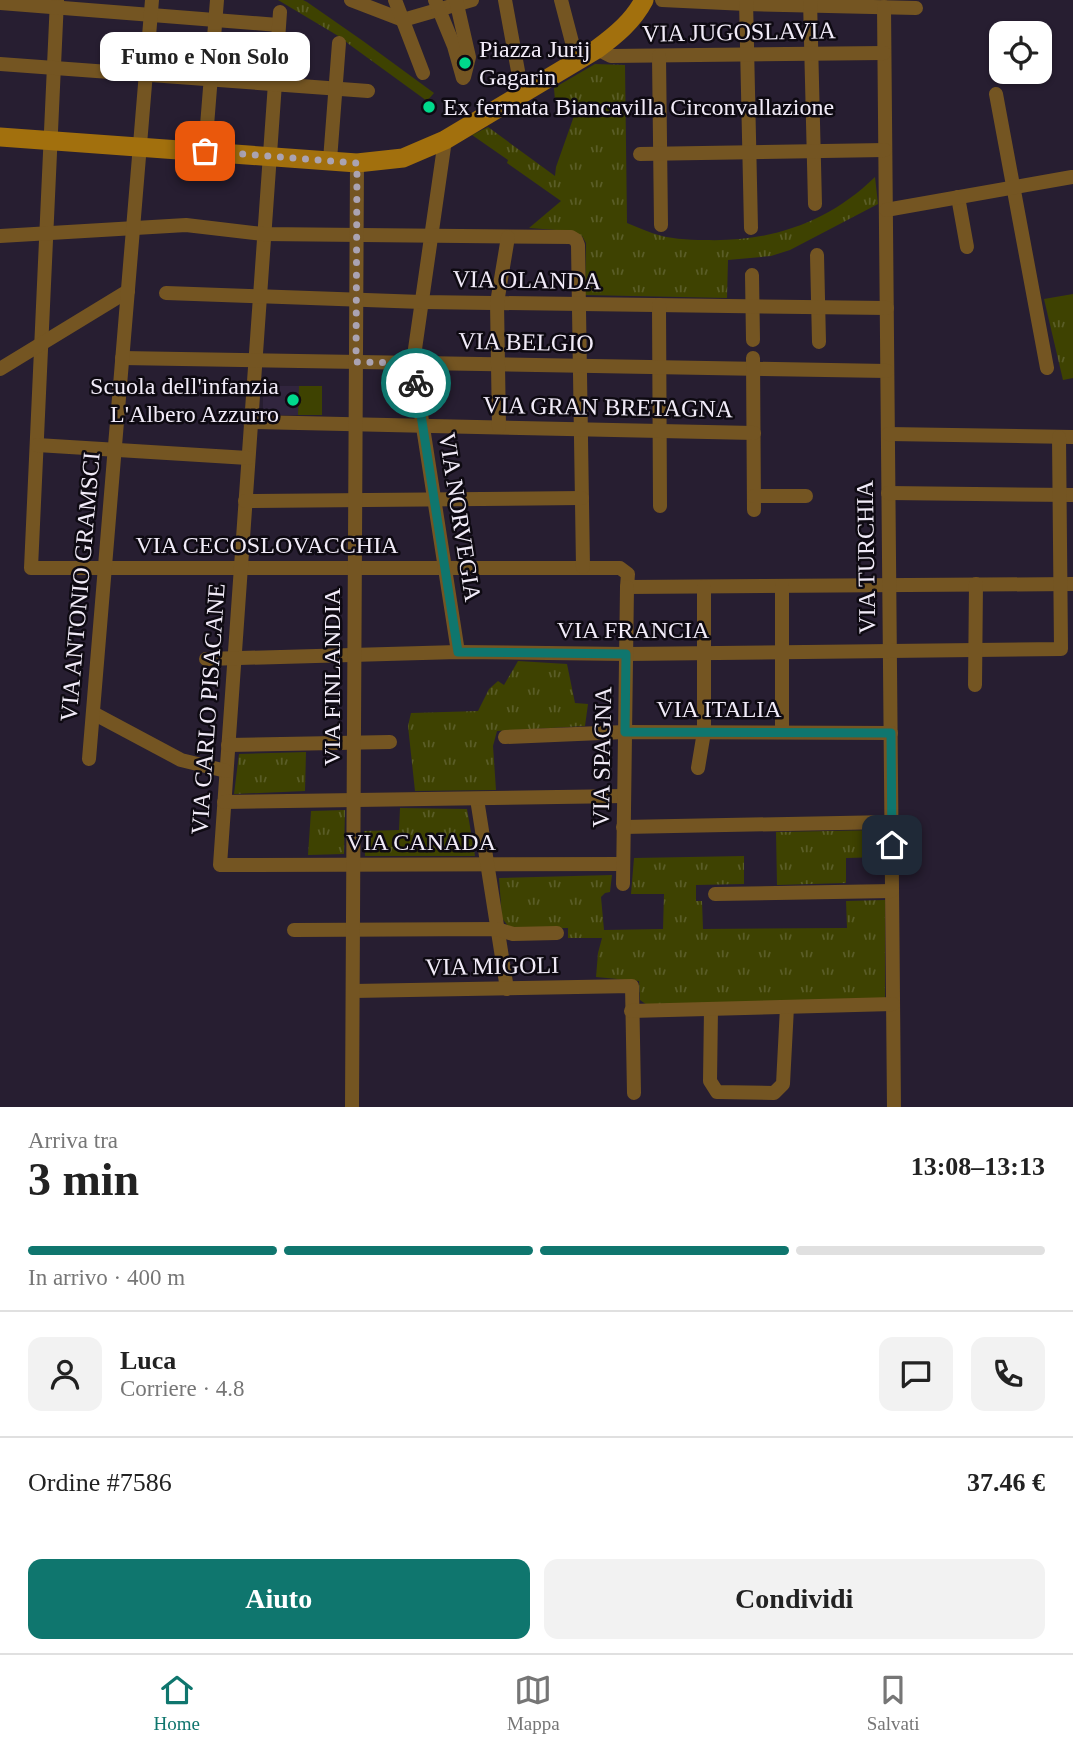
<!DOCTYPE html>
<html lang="it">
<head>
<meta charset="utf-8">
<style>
	:root { --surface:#fff; --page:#f2f2f2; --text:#222; --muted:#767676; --line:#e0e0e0; --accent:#0f766e }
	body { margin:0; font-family:"Times New Roman",serif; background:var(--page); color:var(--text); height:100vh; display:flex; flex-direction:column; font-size:26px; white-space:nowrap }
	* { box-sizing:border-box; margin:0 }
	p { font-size:23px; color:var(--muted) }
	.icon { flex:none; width:38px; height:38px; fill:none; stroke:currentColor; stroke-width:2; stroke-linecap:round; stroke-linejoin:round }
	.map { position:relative; height:1107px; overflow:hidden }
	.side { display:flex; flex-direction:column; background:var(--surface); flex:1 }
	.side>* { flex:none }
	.fabs { position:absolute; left:989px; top:21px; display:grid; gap:14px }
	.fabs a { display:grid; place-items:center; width:63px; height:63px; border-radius:14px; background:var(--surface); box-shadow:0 2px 5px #0004; font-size:35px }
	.pin { position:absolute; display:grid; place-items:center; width:60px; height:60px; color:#fff; margin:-30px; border-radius:14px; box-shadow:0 4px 10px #0006 }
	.courier { position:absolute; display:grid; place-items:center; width:70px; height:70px; margin:-35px; border:5px solid #0f766e; border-radius:50%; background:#fff; color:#222; box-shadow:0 2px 9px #0007 }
	.bubble { position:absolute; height:49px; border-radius:14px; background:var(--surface); box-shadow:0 2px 5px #0004; font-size:23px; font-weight:800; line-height:49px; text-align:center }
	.overview em { font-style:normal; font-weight:800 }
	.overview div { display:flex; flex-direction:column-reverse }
	.overview { display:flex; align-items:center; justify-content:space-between; height:119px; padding:0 28px }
	h1 { font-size:46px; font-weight:800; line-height:52px }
	.bar { display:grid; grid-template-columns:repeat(4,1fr); gap:10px 7px; align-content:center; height:84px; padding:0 28px }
	.bar i { height:9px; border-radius:5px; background:var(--line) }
	.bar .on { background:var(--accent) }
	.bar p { grid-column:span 4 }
	.line { display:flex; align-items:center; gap:18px; padding:0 28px; border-top:2px solid var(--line) }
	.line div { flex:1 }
	.round { display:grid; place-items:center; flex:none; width:74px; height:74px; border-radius:14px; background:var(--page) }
	.cta { display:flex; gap:14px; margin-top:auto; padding:14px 28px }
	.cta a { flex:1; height:80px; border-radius:14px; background:var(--accent); color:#fff; font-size:28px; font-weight:800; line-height:80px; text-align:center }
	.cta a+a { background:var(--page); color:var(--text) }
	.tabs { display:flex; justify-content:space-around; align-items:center; height:98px; border-top:2px solid var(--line); background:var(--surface); font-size:19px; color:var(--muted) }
	.tabs a { display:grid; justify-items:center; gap:4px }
	.tabs .on { color:var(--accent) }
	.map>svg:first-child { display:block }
</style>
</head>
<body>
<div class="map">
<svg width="1073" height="1107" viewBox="0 0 1073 1107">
	<defs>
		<pattern id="grass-tufts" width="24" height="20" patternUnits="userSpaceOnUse" patternTransform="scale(1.75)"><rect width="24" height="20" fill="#3e4201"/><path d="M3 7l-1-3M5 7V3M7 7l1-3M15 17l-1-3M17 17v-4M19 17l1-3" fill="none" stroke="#5a5d27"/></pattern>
	</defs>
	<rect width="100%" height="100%" fill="#271e31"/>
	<rect fill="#31253e" x="263" y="386" width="59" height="29"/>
	<g fill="url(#grass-tufts)">
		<path d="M278,0h25l4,2 56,39 71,52 -7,8 -77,-56 -5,-4v-1z"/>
		<path d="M595,64l30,1 2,158c8,3 16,7 25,10 17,6 35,7 53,7 65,2 123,-17 170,-63l3,27 -88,46 -19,6 -43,4 -1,38 -142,-3 1,-52 -4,-7 -12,-5 -41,-3 32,-27 -54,-38 1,-3 -36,-25 16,-8 67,49 1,-9 18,-51 -2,-12 -17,-3 -1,-13z"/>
		<path d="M1073,294v84l-10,2 -19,-81z"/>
		<path d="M518,661l49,3 8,39 13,1 -3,22 -88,5 -4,15 3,44 -81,1 -7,-65 3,-13 67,-2 11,-22 9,-8 6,4z"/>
		<path d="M306,752l-1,39 -71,3 5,-40z"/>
		<path d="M400,808l67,1 8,47h-110l-1,-25 35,-1z"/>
		<path d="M345,810l-1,44 -36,1 3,-44z"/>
		<path d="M883,830v27l-37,1v25l-69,2 -1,-53z"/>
		<path d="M744,856v28l-48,1v16h6l1,28 144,-1 -1,-27 39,-1v99l-238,6 -7,-5 -1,-19 -43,-4 2,-24 4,-15h-34v-10l-54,1 -6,-3 -6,-8 -3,-40 113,-3 -2,17 -5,1 -4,4 3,33 59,-1 1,-35h-33l3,-36z"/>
	</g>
	<path fill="#3e4201" d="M299,386h23v29h-24z"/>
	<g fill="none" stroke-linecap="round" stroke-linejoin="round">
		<g stroke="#745522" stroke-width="14">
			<path d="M57,0l-26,568h589l8,6 -1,13 446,-3"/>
			<path d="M351,0l52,20 69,-20"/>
			<path d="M395,0l28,73"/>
			<path d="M435,0l19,46 9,32"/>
			<path d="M456,0l13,57 -5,20"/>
			<path d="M505,0l13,71"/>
			<path d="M561,0l11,42"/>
			<path d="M662,0l84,4 170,4"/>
			<path d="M746,0l5,228"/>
			<path d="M810,0l5,204"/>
			<path d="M0,3l278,22"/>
			<path d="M884,7l10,1100"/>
			<path d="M280,12l-60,853 403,-1"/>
			<path d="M597,49l14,7 273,-3"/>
			<path d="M659,56l2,169"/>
			<path d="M0,64l368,27"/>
			<path d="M996,94l51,274"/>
			<path d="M445,140l-32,223 45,289"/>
			<path d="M205,151l12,-151"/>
			<path d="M640,154l245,-4"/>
			<path d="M330,160l9,-117"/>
			<path d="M958,197l9,50"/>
			<path d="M886,210l186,-33"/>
			<path d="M0,236l186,-11 77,9 308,3 5,3 2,5 5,322"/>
			<path d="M817,255l2,87"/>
			<path d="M752,275l1,65"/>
			<path d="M166,293l256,9 465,6"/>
			<path d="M659,305l1,201"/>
			<path d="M122,358l765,13"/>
			<path d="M753,358l1,152"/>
			<path d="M0,369l128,-78"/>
			<path d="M250,422l504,11"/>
			<path d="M499,427l-2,-124 11,-66"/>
			<path d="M888,434l185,3"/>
			<path d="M37,445l211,13"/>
			<path d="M888,493l185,2"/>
			<path d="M754,496h52"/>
			<path d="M245,501l337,-3"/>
			<path d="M206,659l252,-7 168,2 435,-5 -2,-212"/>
			<path d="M975,685l1,-101"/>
			<path d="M93,713l88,47 45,11"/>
			<path d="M782,732v-146"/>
			<path d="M505,737l120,-5 266,1"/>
			<path d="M228,745l162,-3"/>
			<path d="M89,759l63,-759"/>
			<path d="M698,768l6,-36v-145"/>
			<path d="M477,799l30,190"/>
			<path d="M224,802l400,-6"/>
			<path d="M623,827l268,-5"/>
			<path d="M623,884l4,-297"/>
			<path d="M715,894l177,-3"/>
			<path d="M294,930l203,-1 16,5 44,-1"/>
			<path d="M353,991l279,-5 2,107"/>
			<path d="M711,1009l-1,72 7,11 57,1 9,-9 4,-77"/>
			<path d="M631,1011l262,-7"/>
			<path d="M352,1107l5,-944"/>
		</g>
		<path stroke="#a2700d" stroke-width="19" d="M0,137l357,26 46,-5 42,-18 152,-91c19,-14 36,-28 47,-49"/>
	</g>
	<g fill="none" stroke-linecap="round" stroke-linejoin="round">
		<path stroke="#aaa3b2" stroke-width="7" stroke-dasharray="0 12.6" d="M205,151l152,12 -1,199 57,1 3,20"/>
		<path stroke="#0f766e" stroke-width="9" d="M416,383l42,269 168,2 -1,78 266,1 1,112"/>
	</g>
	<g fill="#00d98c" stroke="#0e0a12" stroke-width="2.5">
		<circle cx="465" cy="63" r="7"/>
		<circle cx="429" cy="107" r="7"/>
		<circle cx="293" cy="400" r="7"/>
	</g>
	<g text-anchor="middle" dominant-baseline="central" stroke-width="5" stroke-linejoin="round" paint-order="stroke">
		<g font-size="24" fill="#f1ebf8" stroke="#0e0a12">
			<text transform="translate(739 32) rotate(-1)">VIA JUGOSLAVIA</text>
			<text transform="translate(527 280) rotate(1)">VIA OLANDA</text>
			<text transform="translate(526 342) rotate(1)">VIA BELGIO</text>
			<text transform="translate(608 407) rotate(1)">VIA GRAN BRETAGNA</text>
			<text transform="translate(460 517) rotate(81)">VIA NORVEGIA</text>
			<text x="267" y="545">VIA CECOSLOVACCHIA</text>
			<text transform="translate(866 557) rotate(-91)">VIA TURCHIA</text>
			<text transform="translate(80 587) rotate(-85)">VIA ANTONIO GRAMSCI</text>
			<text x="633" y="630">VIA FRANCIA</text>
			<text transform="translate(332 677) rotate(-90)">VIA FINLANDIA</text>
			<text transform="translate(208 709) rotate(-86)">VIA CARLO PISACANE</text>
			<text x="719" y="709">VIA ITALIA</text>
			<text transform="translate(602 757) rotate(-89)">VIA SPAGNA</text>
			<text x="421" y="842">VIA CANADA</text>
			<text transform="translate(492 966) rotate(-1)">VIA MIGOLI</text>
		</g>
		<g font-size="24" fill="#f1ebf8" stroke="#0e0a12" text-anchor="start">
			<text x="479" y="49">Piazza Jurij<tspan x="479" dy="28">Gagarin</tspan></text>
			<text x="443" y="107">Ex fermata Biancavilla Circonvallazione</text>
			<text x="279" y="386" text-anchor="end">Scuola dell'infanzia<tspan x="279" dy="28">L'Albero Azzurro</tspan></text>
		</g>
	</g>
</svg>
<div class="fabs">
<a><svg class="icon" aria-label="locate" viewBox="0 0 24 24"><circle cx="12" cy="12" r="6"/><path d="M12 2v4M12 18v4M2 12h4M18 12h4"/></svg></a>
</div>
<div class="pin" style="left:205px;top:151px;background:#ea580c"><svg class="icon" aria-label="bag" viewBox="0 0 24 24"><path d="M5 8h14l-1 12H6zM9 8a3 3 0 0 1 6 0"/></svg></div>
<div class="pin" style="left:892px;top:845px;background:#1f2937"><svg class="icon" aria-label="home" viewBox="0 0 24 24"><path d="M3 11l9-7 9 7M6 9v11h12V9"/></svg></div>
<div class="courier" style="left:416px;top:383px"><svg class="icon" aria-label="bike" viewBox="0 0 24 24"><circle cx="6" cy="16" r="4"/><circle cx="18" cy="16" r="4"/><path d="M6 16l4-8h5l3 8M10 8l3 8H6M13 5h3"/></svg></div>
<div class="bubble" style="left:100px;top:32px;width:210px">Fumo e Non Solo</div>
</div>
<section class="side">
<div class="overview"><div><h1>3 min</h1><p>Arriva tra</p></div><em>13:08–13:13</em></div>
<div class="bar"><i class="on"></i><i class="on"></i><i class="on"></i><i></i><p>In arrivo · 400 m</p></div>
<div class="line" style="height:126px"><a class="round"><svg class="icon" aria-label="person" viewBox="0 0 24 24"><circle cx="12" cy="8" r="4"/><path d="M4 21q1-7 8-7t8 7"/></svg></a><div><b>Luca</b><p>Corriere · 4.8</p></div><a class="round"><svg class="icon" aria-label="chat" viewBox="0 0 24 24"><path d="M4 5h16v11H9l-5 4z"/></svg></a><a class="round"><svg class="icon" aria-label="phone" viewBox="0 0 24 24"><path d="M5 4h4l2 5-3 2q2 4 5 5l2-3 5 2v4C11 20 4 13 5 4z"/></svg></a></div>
<div class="line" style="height:91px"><div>Ordine #7586</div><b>37.46 €</b></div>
<div class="cta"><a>Aiuto</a><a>Condividi</a></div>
</section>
<nav class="tabs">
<a class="on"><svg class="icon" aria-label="home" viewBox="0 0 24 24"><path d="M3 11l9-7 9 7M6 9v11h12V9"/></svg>Home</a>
<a><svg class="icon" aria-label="map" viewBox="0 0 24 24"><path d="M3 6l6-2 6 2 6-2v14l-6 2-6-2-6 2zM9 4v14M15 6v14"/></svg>Mappa</a>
<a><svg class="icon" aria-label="saved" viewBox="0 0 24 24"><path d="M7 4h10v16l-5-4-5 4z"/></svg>Salvati</a>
</nav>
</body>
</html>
